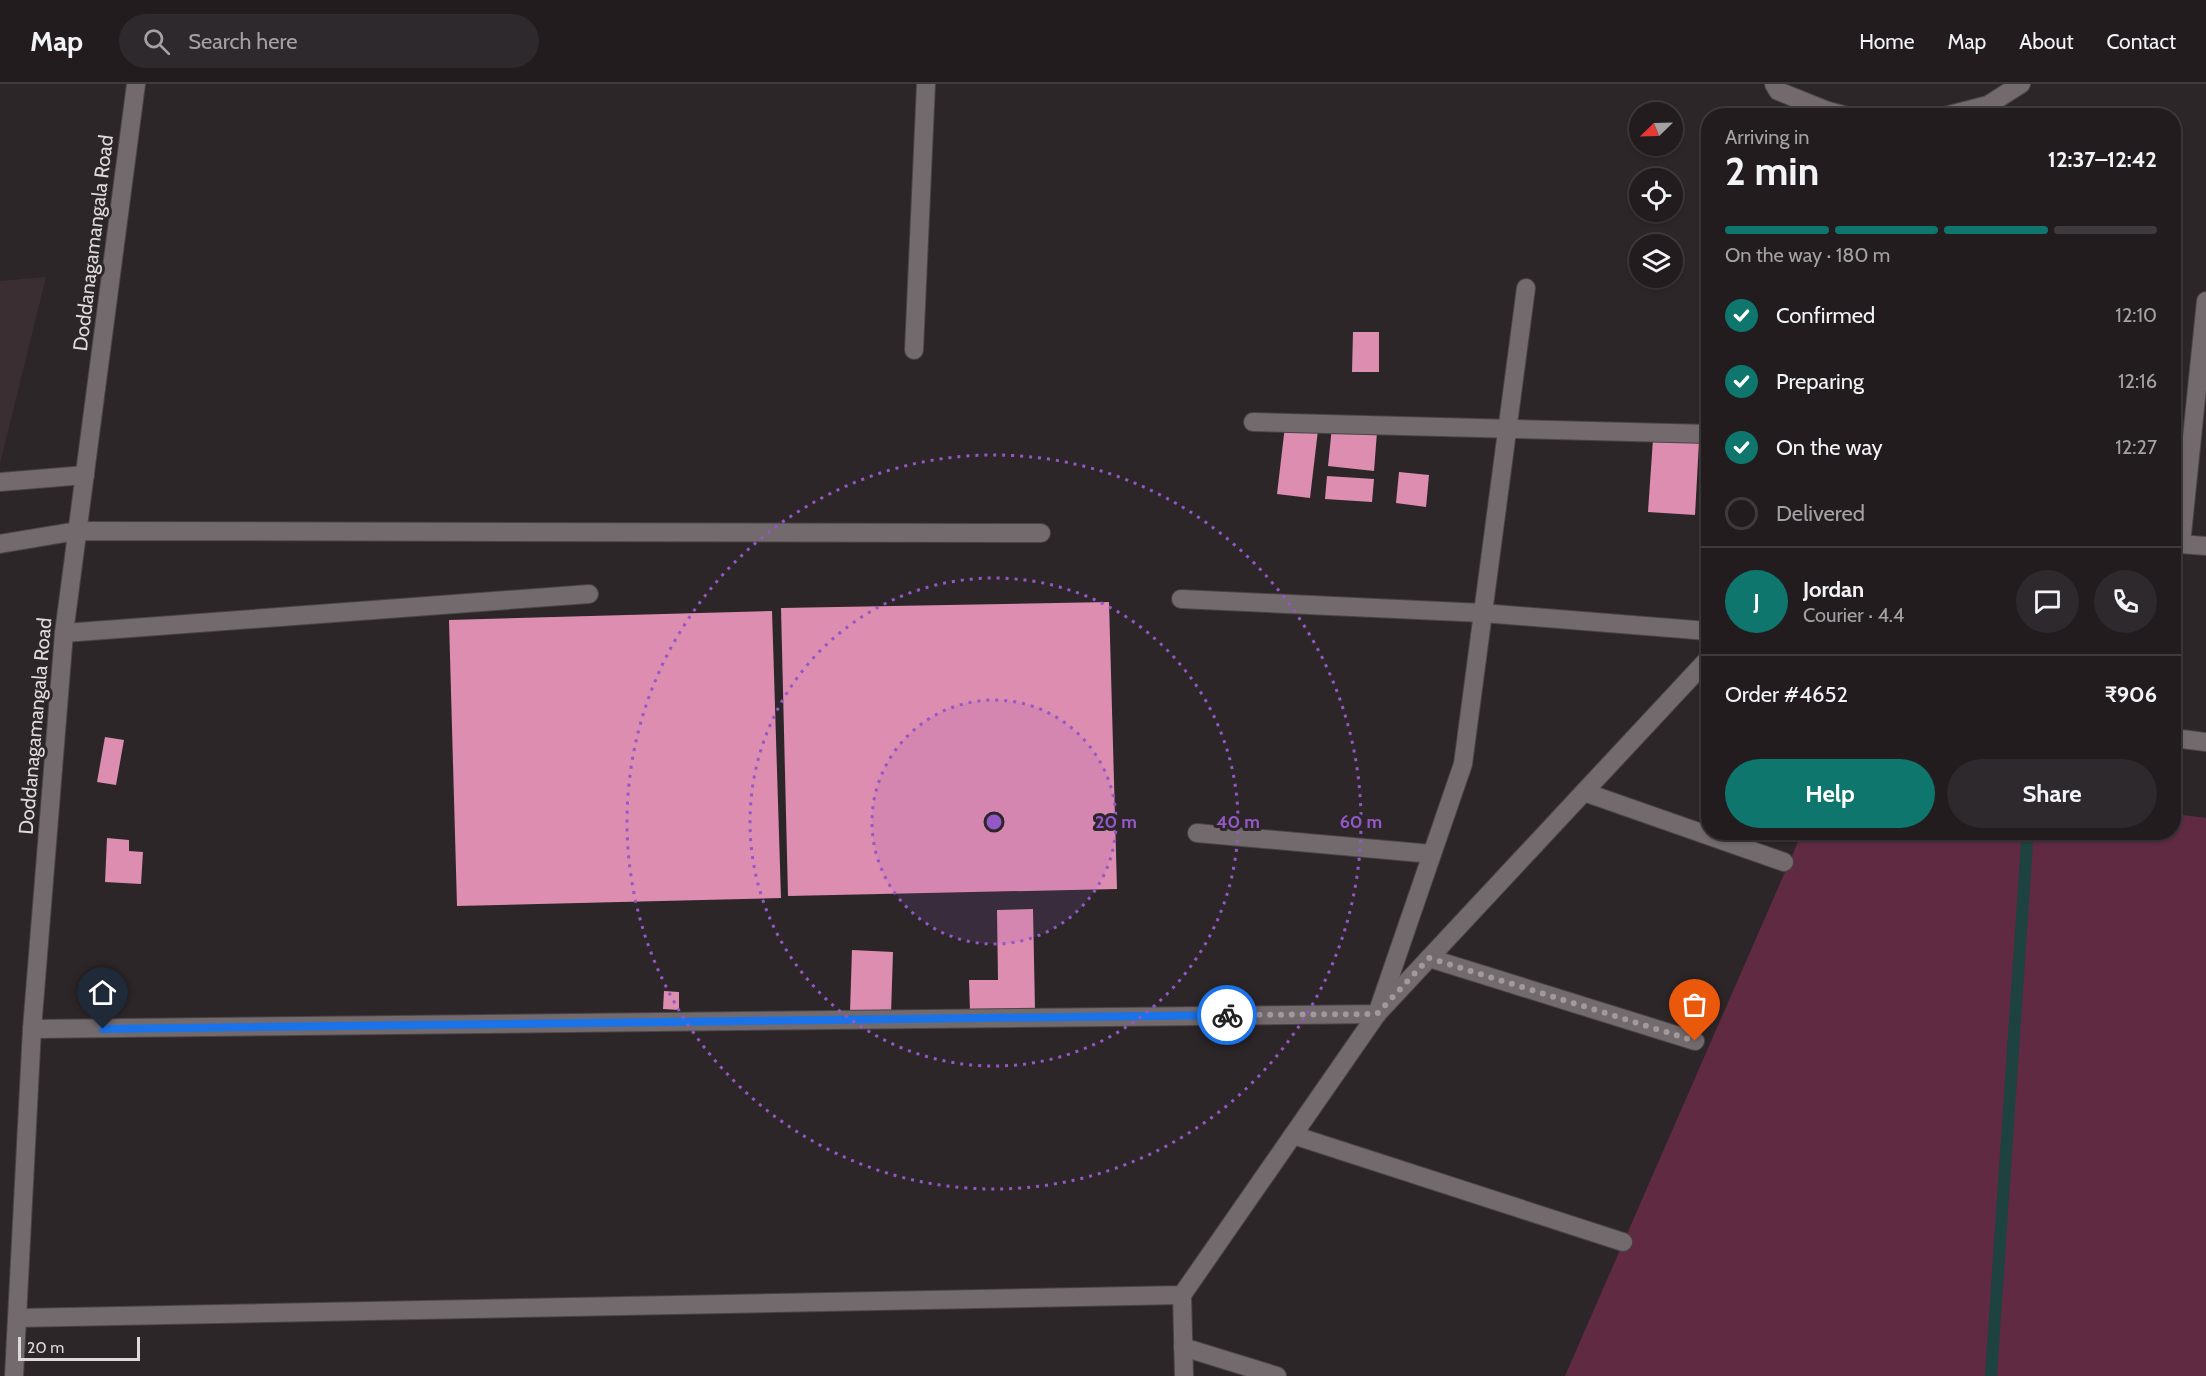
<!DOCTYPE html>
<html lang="en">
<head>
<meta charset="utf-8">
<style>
	:root { --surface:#221c1f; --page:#2e292c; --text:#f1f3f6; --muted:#a2a1a4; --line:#3f3a3d; --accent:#0f766e }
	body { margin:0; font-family:Cabin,sans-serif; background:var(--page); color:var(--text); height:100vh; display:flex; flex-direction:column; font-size:22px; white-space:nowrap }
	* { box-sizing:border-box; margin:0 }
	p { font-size:20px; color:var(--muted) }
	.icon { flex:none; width:33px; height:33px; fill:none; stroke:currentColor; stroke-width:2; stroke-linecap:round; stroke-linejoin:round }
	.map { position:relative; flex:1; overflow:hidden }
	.drawer { position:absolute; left:1701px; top:24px; width:480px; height:732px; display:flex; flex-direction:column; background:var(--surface); border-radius:24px; box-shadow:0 2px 4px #0004,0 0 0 2px var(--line) }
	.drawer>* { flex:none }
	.needle { width:39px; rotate:247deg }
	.fabs { position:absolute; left:1629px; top:18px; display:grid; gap:12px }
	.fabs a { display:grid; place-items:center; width:54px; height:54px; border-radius:50%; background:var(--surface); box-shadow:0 2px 4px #0004,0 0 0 2px var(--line); font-size:30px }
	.scale { position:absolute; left:18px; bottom:15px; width:122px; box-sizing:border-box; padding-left:6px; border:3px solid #ded9db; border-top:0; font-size:16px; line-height:21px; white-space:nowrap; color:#ded9db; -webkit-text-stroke:4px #2d2629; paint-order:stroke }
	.pin { position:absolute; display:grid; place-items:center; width:51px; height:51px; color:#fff; margin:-62px -26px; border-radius:50% 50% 50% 0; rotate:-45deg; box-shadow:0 0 6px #0007 }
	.pin .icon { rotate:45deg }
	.courier { position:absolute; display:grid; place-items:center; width:60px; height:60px; margin:-30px; border:4px solid #1a73e8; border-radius:50%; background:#fff; color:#222; box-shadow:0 2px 8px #0007 }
	.headline em { font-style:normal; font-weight:800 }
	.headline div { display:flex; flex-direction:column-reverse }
	.headline { display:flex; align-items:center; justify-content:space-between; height:102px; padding:0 24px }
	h1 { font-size:39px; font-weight:800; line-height:45px }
	.bar { display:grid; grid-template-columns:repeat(4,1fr); gap:9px 6px; align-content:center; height:72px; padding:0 24px }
	.bar i { height:8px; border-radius:4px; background:var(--line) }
	.bar .on { background:var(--accent) }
	.bar p { grid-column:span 4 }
	.line { display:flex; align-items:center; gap:15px; padding:0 24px; border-top:2px solid var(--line) }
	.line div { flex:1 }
	.round { display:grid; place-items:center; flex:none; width:63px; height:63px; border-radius:32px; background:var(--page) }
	ol { padding:0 24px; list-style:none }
	li { display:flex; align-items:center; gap:18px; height:66px }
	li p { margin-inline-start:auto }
	li .icon { padding:6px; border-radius:50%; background:var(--accent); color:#fff; stroke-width:4 }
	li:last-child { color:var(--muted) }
	li i { width:33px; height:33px; border:3px solid var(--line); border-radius:50% }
	.cta { display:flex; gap:12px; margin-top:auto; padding:12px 24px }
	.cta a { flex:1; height:69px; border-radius:36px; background:var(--accent); color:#fff; font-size:24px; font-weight:800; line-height:69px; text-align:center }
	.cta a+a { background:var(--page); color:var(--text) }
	header { display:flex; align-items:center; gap:36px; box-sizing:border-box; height:84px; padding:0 30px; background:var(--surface); border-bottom:2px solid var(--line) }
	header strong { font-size:28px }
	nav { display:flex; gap:33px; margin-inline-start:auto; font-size:21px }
	.search { width:420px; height:54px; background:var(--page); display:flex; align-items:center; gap:15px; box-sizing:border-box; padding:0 21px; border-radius:33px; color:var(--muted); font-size:22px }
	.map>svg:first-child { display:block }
</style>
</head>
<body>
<header>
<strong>Map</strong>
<div class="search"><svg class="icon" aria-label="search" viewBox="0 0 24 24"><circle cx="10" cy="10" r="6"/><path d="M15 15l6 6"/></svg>Search here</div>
<nav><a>Home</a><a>Map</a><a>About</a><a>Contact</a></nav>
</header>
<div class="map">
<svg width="2206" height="1292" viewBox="0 0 2206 1292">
	<rect width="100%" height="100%" fill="#2d2629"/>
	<path fill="#3b2e33" d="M46,193l-46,186v-182z"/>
	<path fill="#602a43" d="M2174,730l32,4v558h-641l237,-543 372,-1z"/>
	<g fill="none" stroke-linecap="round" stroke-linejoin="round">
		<path stroke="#1e423f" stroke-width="12" d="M1991,1292l36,-534"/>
	</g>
	<g fill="#dd8daf">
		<path d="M1353,248h26v40h-27z"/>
		<path d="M1285,342l33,4 -8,68 -33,-4z"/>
		<path d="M1332,343l45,5 -3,39 -46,-5z"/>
		<path d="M1653,355l46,3 -4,73 -47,-3z"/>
		<path d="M1707,370h1v67h-4z"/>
		<path d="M1399,388l30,3 -3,32 -30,-4z"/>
		<path d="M1327,392l47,3 -2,23 -47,-3z"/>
		<path d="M1109,518l8,287 -329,7 -7,-288z"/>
		<path d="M772,527l9,287 -324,8 -8,-286z"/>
		<path d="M105,653l19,3 -8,45 -19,-3z"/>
		<path d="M107,754l22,2v11l14,1 -2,32 -36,-2z"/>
		<path d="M1033,825l2,101 -65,1 -1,-31h29l-1,-70z"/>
		<path d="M852,866l41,2 -2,62 -41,-2z"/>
		<path d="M664,907l15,1v18l-16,-1z"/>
	</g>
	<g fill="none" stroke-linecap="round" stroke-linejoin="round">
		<g stroke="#494446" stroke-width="20">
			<g id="minor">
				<path d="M1774,0l4,7 50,20 19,5"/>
				<path d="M1945,32l43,-11 33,-21"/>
				<path d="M914,266l12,-266"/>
				<path d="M1253,338l455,12"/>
				<path d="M0,398l85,-7"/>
				<path d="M2174,459l7,1 25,-243"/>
				<path d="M0,460l77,-13 964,2"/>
				<path d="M2181,460l25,2"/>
				<path d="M1181,515l302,14 225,18"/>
				<path d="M64,549l525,-39"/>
				<path d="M2174,654l32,4"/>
				<path d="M1584,708l200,70"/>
				<path d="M1197,749l235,21"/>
				<path d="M1429,874l266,83"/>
				<path d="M32,945l1345,-15 86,-250 63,-476"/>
				<path d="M1293,1051l330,107"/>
				<path d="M1182,1211l2,81"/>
				<path d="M17,1234l1165,-23 195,-281 331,-355"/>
				<path d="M1183,1263l94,29"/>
				<path d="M14,1292l18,-347 32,-396 72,-549"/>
			</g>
		</g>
		<use href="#minor" stroke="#726a6d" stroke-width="18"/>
	</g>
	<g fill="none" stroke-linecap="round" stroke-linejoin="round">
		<path stroke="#a09a9d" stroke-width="6" stroke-dasharray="0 10.8" d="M1227,931l150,-1 52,-56 266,83"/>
		<path stroke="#1a73e8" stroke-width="8" d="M103,945l1124,-14"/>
	</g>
	<circle cx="994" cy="738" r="122" fill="#9457c6" fill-opacity=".12"/>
	<g fill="none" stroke="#9457c6" stroke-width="3" stroke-dasharray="3 6">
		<circle cx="994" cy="738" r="122"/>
		<circle cx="994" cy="738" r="244"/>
		<circle cx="994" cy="738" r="367"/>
	</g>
	<g text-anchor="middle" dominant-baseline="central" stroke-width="6" stroke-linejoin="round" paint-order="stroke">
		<g font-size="20" fill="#ded9db" stroke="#2d2629">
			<text transform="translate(93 159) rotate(-83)">Doddanagamangala Road</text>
			<text transform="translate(35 642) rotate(-85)">Doddanagamangala Road</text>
		</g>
	</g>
	<circle cx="994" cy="738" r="9" fill="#9457c6" stroke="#2d2629" stroke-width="3"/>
	<g font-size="18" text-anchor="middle" font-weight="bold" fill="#9457c6" stroke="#2d2629" stroke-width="6" stroke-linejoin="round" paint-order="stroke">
		<text x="1116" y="744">20 m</text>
		<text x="1238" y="744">40 m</text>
		<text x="1361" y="744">60 m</text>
	</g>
</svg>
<div class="fabs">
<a><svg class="needle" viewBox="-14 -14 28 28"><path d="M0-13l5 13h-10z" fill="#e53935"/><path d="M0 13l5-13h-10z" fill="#a2a1a4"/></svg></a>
<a><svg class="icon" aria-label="locate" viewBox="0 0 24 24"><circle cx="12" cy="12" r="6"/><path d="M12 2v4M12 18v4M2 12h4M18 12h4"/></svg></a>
<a><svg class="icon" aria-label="layers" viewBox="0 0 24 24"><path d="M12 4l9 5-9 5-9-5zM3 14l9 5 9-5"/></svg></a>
</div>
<div class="scale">20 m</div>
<div class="pin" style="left:1695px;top:957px;background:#ea580c"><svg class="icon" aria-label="bag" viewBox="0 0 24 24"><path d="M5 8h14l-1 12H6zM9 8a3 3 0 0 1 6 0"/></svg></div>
<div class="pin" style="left:103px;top:945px;background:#1f2937"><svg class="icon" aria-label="home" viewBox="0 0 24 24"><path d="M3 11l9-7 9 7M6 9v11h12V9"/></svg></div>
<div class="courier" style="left:1227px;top:931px"><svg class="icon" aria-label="bike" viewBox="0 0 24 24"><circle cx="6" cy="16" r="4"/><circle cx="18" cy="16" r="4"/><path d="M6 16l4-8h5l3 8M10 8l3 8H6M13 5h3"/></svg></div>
<section class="drawer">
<div class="headline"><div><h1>2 min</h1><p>Arriving in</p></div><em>12:37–12:42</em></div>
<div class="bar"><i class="on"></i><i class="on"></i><i class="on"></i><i></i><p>On the way · 180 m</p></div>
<ol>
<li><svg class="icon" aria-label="check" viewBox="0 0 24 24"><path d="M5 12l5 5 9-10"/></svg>Confirmed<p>12:10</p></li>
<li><svg class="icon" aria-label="check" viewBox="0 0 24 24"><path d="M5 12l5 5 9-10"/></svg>Preparing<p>12:16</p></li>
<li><svg class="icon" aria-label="check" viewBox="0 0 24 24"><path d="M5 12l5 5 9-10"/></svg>On the way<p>12:27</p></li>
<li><i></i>Delivered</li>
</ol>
<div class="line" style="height:108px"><b class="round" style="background:var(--accent);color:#fff">J</b><div><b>Jordan</b><p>Courier · 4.4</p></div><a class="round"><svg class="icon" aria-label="chat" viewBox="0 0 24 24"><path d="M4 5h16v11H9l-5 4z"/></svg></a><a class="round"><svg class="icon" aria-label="phone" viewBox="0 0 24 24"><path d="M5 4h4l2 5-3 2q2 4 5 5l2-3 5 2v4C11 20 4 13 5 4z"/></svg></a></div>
<div class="line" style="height:78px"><div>Order #4652</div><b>₹906</b></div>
<div class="cta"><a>Help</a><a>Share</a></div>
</section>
</div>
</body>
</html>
